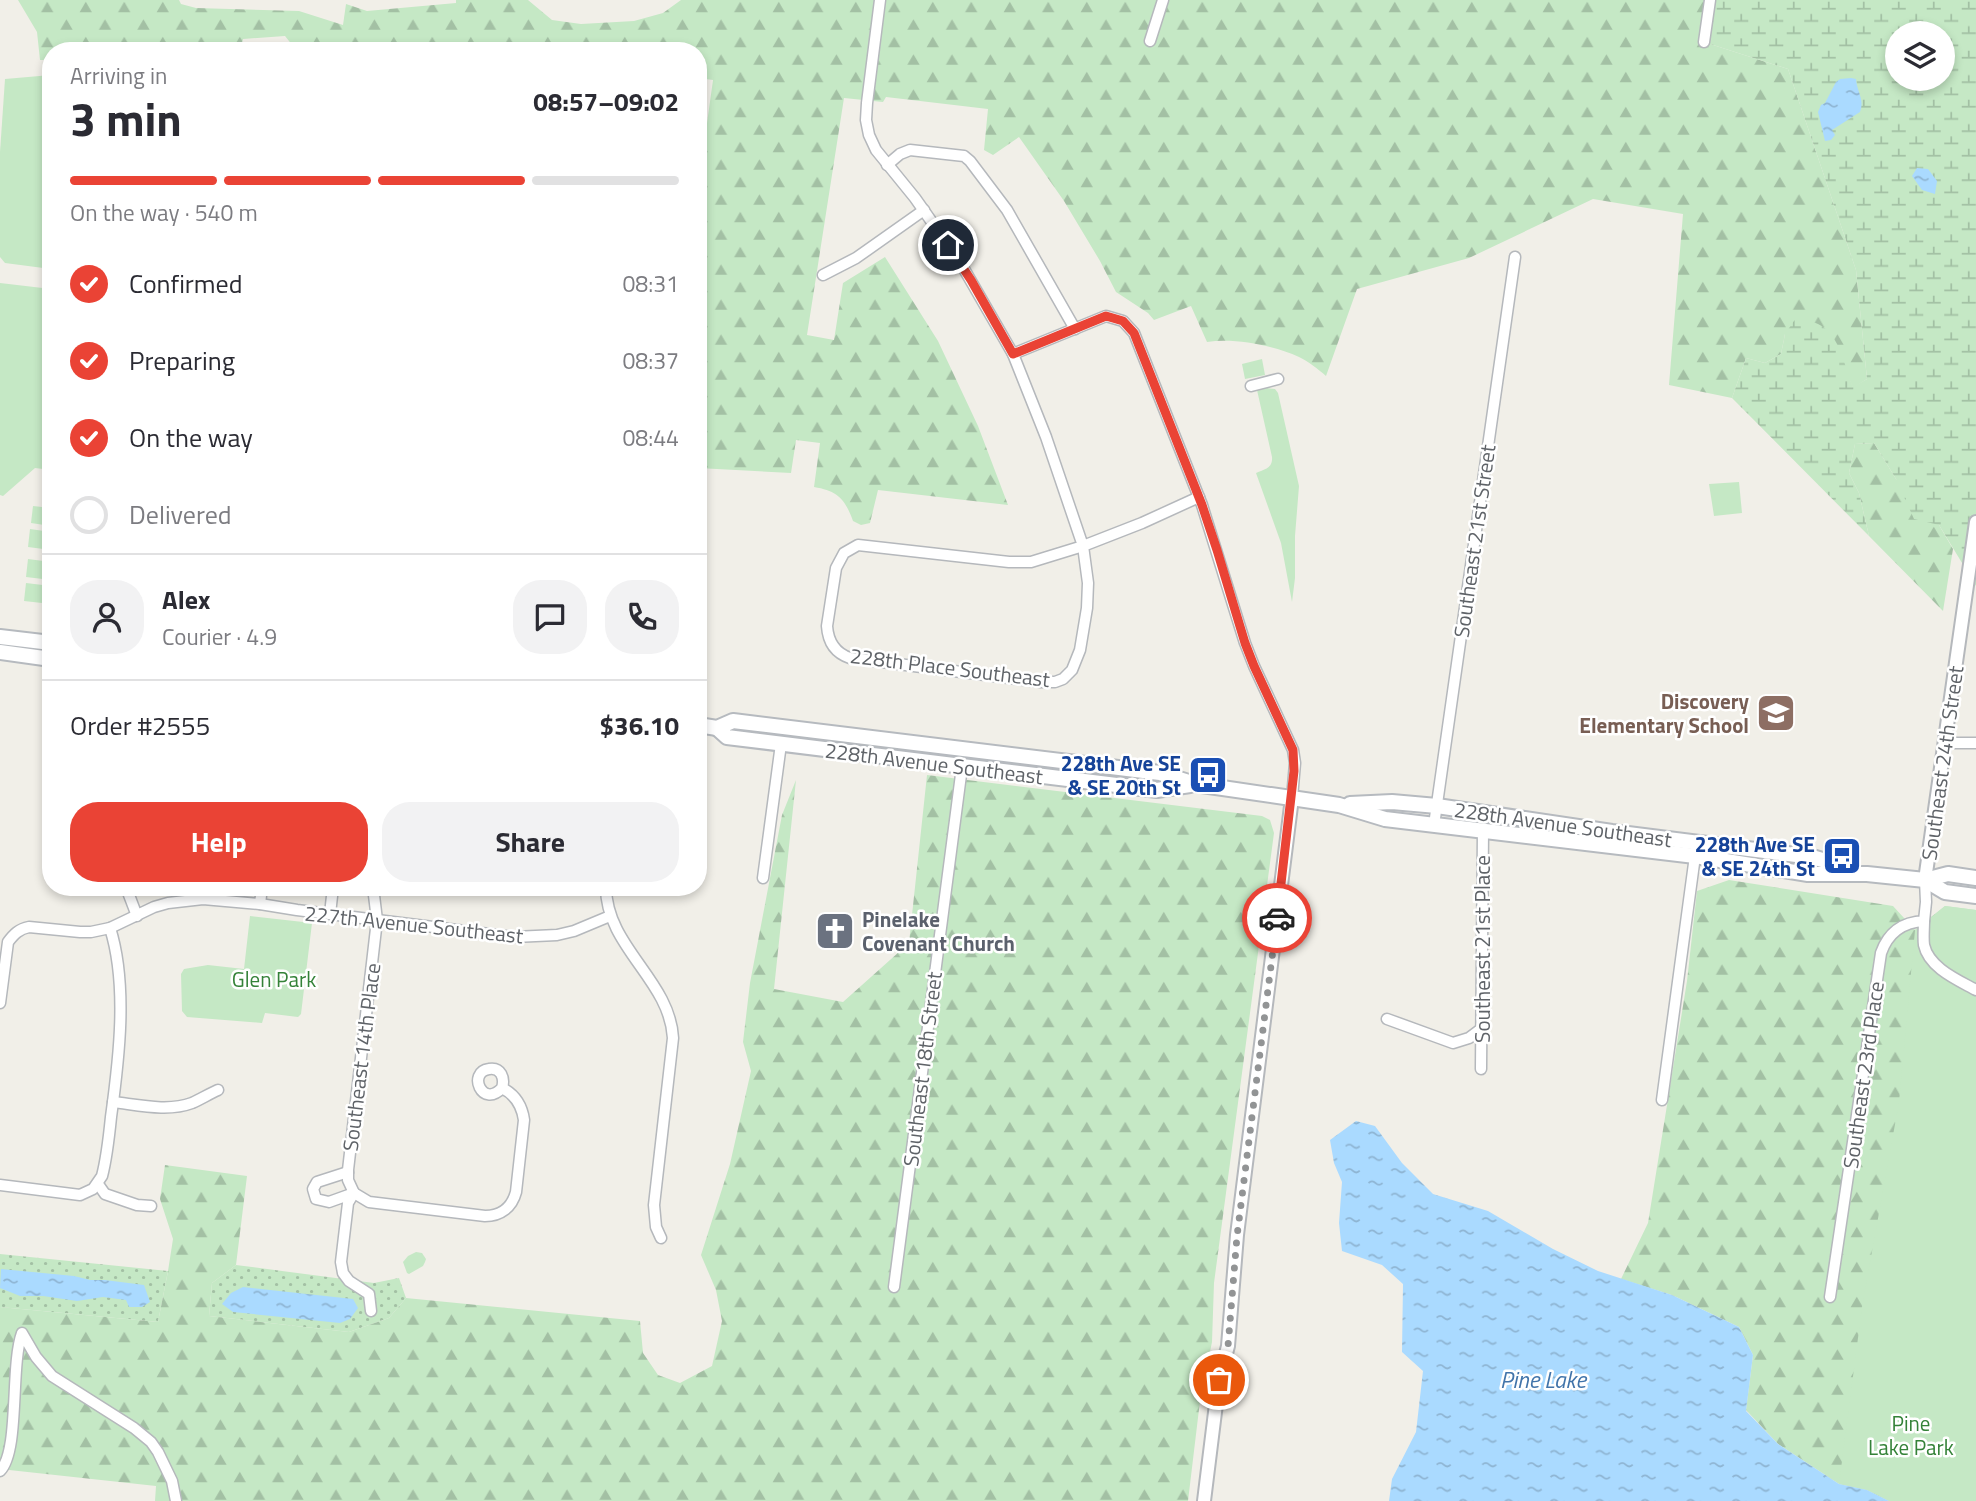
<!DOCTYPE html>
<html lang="en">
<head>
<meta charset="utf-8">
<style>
	:root { --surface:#fff; --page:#f2f2f3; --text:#2b2b33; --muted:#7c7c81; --line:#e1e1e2; --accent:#ea4335 }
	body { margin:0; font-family:"Titillium Web",sans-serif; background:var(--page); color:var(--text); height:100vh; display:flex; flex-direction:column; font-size:26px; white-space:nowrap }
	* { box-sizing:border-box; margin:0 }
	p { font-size:23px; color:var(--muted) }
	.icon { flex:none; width:38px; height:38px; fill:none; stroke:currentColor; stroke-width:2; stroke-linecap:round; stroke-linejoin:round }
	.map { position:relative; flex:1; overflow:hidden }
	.details { position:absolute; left:42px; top:42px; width:665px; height:854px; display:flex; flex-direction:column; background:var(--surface); border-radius:28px; box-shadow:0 4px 10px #0003 }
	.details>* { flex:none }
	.controls { position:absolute; left:1885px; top:21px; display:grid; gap:14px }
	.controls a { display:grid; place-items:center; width:70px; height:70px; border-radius:50%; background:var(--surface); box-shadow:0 4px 10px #0003; font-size:35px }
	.pin { position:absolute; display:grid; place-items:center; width:60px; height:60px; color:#fff; margin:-30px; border:4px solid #fff; border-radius:50%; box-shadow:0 2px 7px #0007 }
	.courier { position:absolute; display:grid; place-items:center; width:70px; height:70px; margin:-35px; border:5px solid #ea4335; border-radius:50%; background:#fff; color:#222; box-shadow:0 2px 9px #0007 }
	.headline em { font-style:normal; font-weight:700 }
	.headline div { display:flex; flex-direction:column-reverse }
	.headline { display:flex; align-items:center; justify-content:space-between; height:119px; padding:0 28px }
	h1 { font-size:46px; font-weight:700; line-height:52px }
	.bar { display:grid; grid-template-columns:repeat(4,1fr); gap:10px 7px; align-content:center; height:84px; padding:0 28px }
	.bar i { height:9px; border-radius:5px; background:var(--line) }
	.bar .active { background:var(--accent) }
	.bar p { grid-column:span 4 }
	.line { display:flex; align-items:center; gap:18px; padding:0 28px; border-top:2px solid var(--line) }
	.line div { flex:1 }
	.round { display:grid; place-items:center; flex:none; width:74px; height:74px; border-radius:28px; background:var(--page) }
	ol { padding:0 28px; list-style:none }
	li { display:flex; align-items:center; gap:21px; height:77px }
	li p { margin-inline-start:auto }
	li .icon { padding:7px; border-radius:50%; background:var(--accent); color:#fff; stroke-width:4 }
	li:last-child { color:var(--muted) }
	li i { width:38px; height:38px; border:4px solid var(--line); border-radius:50% }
	.button { display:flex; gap:14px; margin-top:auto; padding:14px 28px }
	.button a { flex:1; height:80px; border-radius:28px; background:var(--accent); color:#fff; font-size:28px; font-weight:700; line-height:80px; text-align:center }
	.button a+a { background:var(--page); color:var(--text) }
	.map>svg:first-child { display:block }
</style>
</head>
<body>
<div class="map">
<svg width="1976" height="1501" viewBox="0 0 1976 1501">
	<defs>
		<pattern id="grass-dots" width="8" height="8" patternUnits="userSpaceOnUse" patternTransform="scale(1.75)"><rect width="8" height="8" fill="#c5e8c5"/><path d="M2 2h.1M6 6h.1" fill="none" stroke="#a3c0a4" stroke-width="1.8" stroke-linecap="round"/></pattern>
		<pattern id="forest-firs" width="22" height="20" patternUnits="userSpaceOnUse" patternTransform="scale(1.75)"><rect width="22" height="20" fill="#c5e8c5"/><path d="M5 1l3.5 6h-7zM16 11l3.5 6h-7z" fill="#a3c0a4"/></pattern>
		<pattern id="wetland-marsh" width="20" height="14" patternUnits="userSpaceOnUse" patternTransform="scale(1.75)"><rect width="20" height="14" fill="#c5e8c5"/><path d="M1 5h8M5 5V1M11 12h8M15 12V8" fill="none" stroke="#a3c0a4"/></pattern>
		<pattern id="water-ripples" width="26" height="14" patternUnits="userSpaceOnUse" patternTransform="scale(1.75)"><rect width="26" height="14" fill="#aadaff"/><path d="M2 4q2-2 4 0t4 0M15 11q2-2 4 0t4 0" fill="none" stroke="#8eb4d2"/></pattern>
	</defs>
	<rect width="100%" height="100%" fill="#f1efe8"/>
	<g fill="url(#grass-dots)">
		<path d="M0,1254l168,17 -10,51 -158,-15z"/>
		<path d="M236,1265l138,18 25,-5 7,20 -17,20 -40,14 -140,-16 3,-33z"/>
	</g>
	<g fill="url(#forest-firs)">
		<path d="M18,0h161l2,4 15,4 103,3 44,14 3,-21 21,7 89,-8v-3h72l24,20 29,4 53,-3 29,-8 18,-13h1027l-1,43 81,26 68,201 11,109 -14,9 -7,-16 -61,-38 -4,20 -16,9 -19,-5 -14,40 -63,-13 14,-171 -90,-15 -124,59 -112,31 -31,87c-8,-7 -18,-15 -27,-19 -27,-12 -64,-19 -92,-15l-16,-36 -37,14 -6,-7 -32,-21 -16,-31 -36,-60 -45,-64 -26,18 -9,-5 4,-41 -102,-12 -3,5 -39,-4 -37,237 27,5 9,-57 42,-26 53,84 40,85 30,79 -130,-15 -8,33 -9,2 -8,-4c-8,-22 -15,-30 -39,-34l6,-44 -24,-3 -5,33 -93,-5v-280l15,-108 -15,-2v-27h-401l-12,-15 -42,3 -3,12h-189v9h-11l-3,-28z"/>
		<path d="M1874,443l22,36 43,46 14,24 -10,62 -74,-75 -10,-43 -10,-20 6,-29z"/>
		<path d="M927,775l335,41 8,4 4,13 -60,450 -2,59 -12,59 -12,100h-1033l1,-15 -156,-17v-162l158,15 10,-51 5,-32 -13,-40 5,-34 82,11 -11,89 -24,18 -3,33 140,16 40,-14 17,-20 234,23 3,32 15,22 22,8 32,-17 10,-45 -6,-31 -15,-35 29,-91 21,-93 -8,-29 7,-59 32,-168 14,-35 -22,209 69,13 66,-59z"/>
		<path d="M1729,880l164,26 22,24 30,-24 31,4v591h-87l-22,-11 -28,-6 -61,-40 -32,-34 7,-55 -14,-28 -67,-32 -51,-16 27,-56 39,-242 10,-90z"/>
	</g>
	<path fill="url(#wetland-marsh)" fill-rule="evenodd" d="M1708,0h268v586l-37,-61 -25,-6 -18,-40 -22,-36 -19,1 -6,29 10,20 10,43 -137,-138 14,-40 19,5 16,-9 4,-20 11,-16c7,2 16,3 22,6 23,11 26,43 35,63l14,-8 -11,-109 -68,-201 -81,-26zM1897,33h45v46h-45z"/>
	<g fill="#c5e8c5">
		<path d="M51,75v194l-46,-6 -5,-6v-105l5,-73z"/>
		<path d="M0,283l51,6v181l-16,-2 -32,28 -3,-1z"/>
		<path d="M1262,359l3,16 -20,4 -3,-15z"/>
		<path d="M1267,388l8,1 3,4 21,93 -4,50v42l-3,24 -11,-59 -25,-70c9,-4 17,-5 16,-16l-15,-67z"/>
		<path d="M1739,482l3,31 -28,3 -5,-32z"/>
		<path d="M33,506l18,2v18l-20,-3z"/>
		<path d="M30,529l21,3v18l-23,-3z"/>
		<path d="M28,559l23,3v18l-25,-3z"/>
		<path d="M26,583l25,3v18l-27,-3z"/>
		<path d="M1945,906l31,4v591h-87l-22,-11 -28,-6 23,-177 37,-205 16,-172z"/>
		<path d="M250,916l62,7 -11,91 -3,3 -33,-4 -3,10 -75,-6 -5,-6 -1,-37 3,-5 24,-4 36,4z"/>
		<path d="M416,1252l6,1 4,6 -1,3 -2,4 -14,8 -2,-1 -4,-11 5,-6z"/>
	</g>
	<g fill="url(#water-ripples)">
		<path d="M1851,78l5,1c1,13 9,21 4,33l-28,18 3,5 -4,5 -6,1 -7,-29 3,-7 4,-2 11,-21 4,-3z"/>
		<path d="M1917,168l11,1 9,12 -2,13 -13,-4 -10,-14z"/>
		<path d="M1356,1121l19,5 27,37 31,31 55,17 65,38 45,22 74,24 67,32 14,28 -7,56 32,33 61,40 28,6 22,11h-500l3,-22 24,-47 7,-61 -21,-19 1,-68 -21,-19 -40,-14 -3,-28 3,-41 -8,-19 -4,-23z"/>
		<path d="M1,1269l73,7 16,4h15l39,5 6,17 -8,5h-13l-3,-7 -23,-3 -26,4 -34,-5h-23l-20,-8z"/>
		<path d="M243,1287l110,12 5,9 -8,11 -10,4 -107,-11 -11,-8 9,-11z"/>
	</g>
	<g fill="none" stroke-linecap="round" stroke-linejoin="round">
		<g stroke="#b5b8bc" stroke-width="13">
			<g id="minor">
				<path d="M880,0l-13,103 -1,17 3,15 7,15 39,48 45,64 53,92 33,83 37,109 5,37 -1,25 -7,42 -8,20 -9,9 -8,3h-14l-191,-24c-15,-5 -22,-17 -23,-32l9,-58 8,-15 14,-8 151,17h22l52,-16 59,-23 57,-26"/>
				<path d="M1150,41l13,-41"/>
				<path d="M1704,42l6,-42"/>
				<path d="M887,165l13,-11 10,-4 54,6 6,5 37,49 68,119"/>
				<path d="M823,275l33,-17 68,-48"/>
				<path d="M1013,354l93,-38 17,5 11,12 68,172 43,138 9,23 39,84 2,13 -3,35"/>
				<path d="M1251,386l27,-7"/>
				<path d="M1945,743h31"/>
				<path d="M1434,825l81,-568"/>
				<path d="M763,878l18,-134"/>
				<path d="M126,887l11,29"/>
				<path d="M606,887c0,60 64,93 67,151l-19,167 2,22 5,11"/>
				<path d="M260,904l2,-17"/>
				<path d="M330,914l3,-27"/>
				<path d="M1924,921c0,8 -1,16 0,24 5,23 34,35 52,45"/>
				<path d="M0,1003l8,-61c6,-8 11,-13 21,-15l51,5h11l19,-4 44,-21 14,-4 35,-4 57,5 37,6 217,27 43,-2 17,-4 36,-15"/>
				<path d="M1387,1019l66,24 16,-5 12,-9"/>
				<path d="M1481,1069l2,-239"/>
				<path d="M1662,1100l33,-244"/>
				<path d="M113,1102c26,3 55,10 79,1 9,-4 17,-9 26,-13"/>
				<path d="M348,1172l-31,10 -4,7 3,10 13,3 25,-9"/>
				<path d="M98,1184l7,10 32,11 14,1"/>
				<path d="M0,1185l80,10 13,-6 9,-13c5,-19 7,-39 9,-59 8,-58 17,-132 -1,-189"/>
				<path d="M354,1193l15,9 116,14c16,0 27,-9 31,-24l8,-72c-2,-14 -8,-25 -22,-32 3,-10 -1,-21 -13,-19 -22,3 -7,40 13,19"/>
				<path d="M354,1193l-6,-13v-10l29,-250 -4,-33"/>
				<path d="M354,1193l-6,10 -7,59 2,11 6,8 20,13 2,17"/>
				<path d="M894,1287l68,-520"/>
				<path d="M1830,1297l51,-344c7,-20 21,-31 43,-32l2,-19 -1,-22"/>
				<path d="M0,1471c20,-20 10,-105 22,-138l14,24 16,19 82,52 17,14 7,10 14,29 4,20"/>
			</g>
		</g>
		<g stroke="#b5b8bc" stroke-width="16">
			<g id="tertiary">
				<path d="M1925,880l51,-358"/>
				<path d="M1204,1501l15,-121 9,-34 9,-111 55,-437"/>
			</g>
		</g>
		<g stroke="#b6babf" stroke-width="18">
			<g id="secondary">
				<path d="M0,637l51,6"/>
				<path d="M0,652l51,7"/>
				<path d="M698,725l19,3 16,-7 427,52 35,11 144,21 46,14 310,37 113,18h59l58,6 23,-6 28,4"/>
				<path d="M717,728l10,9 430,53 33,-5"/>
				<path d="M1350,804l42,-2 45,4 175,26 200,25 41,12"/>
				<path d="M1925,880l20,12 31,4"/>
			</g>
		</g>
		<use href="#minor" stroke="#fff" stroke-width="10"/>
		<use href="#tertiary" stroke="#fff" stroke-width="12"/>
		<use href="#secondary" stroke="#fff" stroke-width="14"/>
	</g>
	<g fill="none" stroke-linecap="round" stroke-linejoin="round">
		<path stroke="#929495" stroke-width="7" stroke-dasharray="0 12.6" d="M1219,1380l9,-34 9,-110 40,-318"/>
		<path stroke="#ea4335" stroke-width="9" d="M948,245l23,35 42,74 93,-38 17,5 11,12 68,172 15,45 28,93 9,23 39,84 1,21 -17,147"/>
	</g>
	<defs>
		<g id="school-square" transform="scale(2.0125)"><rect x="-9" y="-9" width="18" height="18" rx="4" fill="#8d6e63" stroke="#fff"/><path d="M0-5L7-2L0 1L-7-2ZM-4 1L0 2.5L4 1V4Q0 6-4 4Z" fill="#fff"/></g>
		<g id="bus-square" transform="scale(2.0125)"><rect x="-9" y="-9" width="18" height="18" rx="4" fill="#1a4fb4" stroke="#fff"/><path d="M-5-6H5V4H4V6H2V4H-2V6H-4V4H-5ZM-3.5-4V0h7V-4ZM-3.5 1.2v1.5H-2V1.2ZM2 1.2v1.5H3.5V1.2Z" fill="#fff"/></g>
		<g id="church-square" transform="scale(2.0125)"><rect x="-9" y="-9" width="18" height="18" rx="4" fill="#6b7280" stroke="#fff"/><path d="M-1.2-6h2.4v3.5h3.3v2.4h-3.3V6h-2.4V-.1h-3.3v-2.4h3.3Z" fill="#fff"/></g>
	</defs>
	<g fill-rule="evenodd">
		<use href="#school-square" x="1776" y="713"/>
		<use href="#bus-square" x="1208" y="775"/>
		<use href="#bus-square" x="1842" y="856"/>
		<use href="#church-square" x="835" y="931"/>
	</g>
	<g text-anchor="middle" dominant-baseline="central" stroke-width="5" stroke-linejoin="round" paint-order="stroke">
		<g font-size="21" fill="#5f6368" stroke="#fff">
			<text transform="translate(1474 541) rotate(-82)">Southeast 21st Street</text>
			<text transform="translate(950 667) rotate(7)">228th Place Southeast</text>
			<text transform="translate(934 763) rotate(7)">228th Avenue Southeast</text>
			<text transform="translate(1942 763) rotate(-82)">Southeast 24th Street</text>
			<text transform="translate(1563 824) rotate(8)">228th Avenue Southeast</text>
			<text transform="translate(414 924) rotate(6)">227th Avenue Southeast</text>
			<text transform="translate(1482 949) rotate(-90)">Southeast 21st Place</text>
			<text transform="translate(361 1057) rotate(-83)">Southeast 14th Place</text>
			<text transform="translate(922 1069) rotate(-83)">Southeast 18th Street</text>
			<text transform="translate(1863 1075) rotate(-82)">Southeast 23rd Place</text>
		</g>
		<g font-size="21" font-weight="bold" fill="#785e54" stroke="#fff" text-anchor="end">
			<text x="1749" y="701">Discovery<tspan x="1749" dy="24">Elementary School</tspan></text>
		</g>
		<g font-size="21" font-weight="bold" fill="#164399" stroke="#fff" text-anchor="end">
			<text x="1181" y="763">228th Ave SE<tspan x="1181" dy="24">&amp; SE 20th St</tspan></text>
			<text x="1815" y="844">228th Ave SE<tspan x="1815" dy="24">&amp; SE 24th St</tspan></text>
		</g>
		<g font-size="21" font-weight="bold" fill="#5b616d" stroke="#fff" text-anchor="start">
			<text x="862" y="919">Pinelake<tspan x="862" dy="24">Covenant Church</tspan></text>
		</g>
		<g font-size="21" fill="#348238" stroke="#fff">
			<text x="274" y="979">Glen Park</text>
			<text x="1911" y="1423">Pine<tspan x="1911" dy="24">Lake Park</tspan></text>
		</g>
		<g font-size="23" font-style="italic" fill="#4174aa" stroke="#fff">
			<text x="1543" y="1379">Pine Lake</text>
		</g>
	</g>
</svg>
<div class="controls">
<a><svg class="icon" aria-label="layers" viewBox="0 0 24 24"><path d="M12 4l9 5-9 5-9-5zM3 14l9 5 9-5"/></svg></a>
</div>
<div class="pin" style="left:1219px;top:1380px;background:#ea580c"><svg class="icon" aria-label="bag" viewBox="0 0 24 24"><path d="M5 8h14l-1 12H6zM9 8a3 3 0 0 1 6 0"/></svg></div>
<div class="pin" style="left:948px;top:245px;background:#1f2937"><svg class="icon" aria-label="home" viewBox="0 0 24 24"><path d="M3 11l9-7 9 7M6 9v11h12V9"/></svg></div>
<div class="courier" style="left:1277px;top:918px"><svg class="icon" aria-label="car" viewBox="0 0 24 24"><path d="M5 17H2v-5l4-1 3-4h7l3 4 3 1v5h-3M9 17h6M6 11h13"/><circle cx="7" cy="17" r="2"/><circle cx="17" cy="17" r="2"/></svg></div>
<section class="details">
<div class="headline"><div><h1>3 min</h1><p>Arriving in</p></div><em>08:57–09:02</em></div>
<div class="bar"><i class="active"></i><i class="active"></i><i class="active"></i><i></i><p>On the way · 540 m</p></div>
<ol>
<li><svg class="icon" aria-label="check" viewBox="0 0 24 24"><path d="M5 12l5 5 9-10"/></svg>Confirmed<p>08:31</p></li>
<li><svg class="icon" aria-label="check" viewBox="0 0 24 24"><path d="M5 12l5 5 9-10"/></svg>Preparing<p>08:37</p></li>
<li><svg class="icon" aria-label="check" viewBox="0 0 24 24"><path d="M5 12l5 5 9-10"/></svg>On the way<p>08:44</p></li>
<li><i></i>Delivered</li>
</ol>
<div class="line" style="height:126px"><a class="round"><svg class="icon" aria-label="person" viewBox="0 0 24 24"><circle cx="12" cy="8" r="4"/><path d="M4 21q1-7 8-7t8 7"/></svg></a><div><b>Alex</b><p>Courier · 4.9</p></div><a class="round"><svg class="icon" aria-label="chat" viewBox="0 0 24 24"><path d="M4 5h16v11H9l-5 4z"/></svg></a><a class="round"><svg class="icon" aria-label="phone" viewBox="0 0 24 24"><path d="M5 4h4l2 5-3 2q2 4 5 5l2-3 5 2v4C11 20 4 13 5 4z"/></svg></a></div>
<div class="line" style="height:91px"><div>Order #2555</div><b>$36.10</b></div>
<div class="button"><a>Help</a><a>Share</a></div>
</section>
</div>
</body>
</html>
